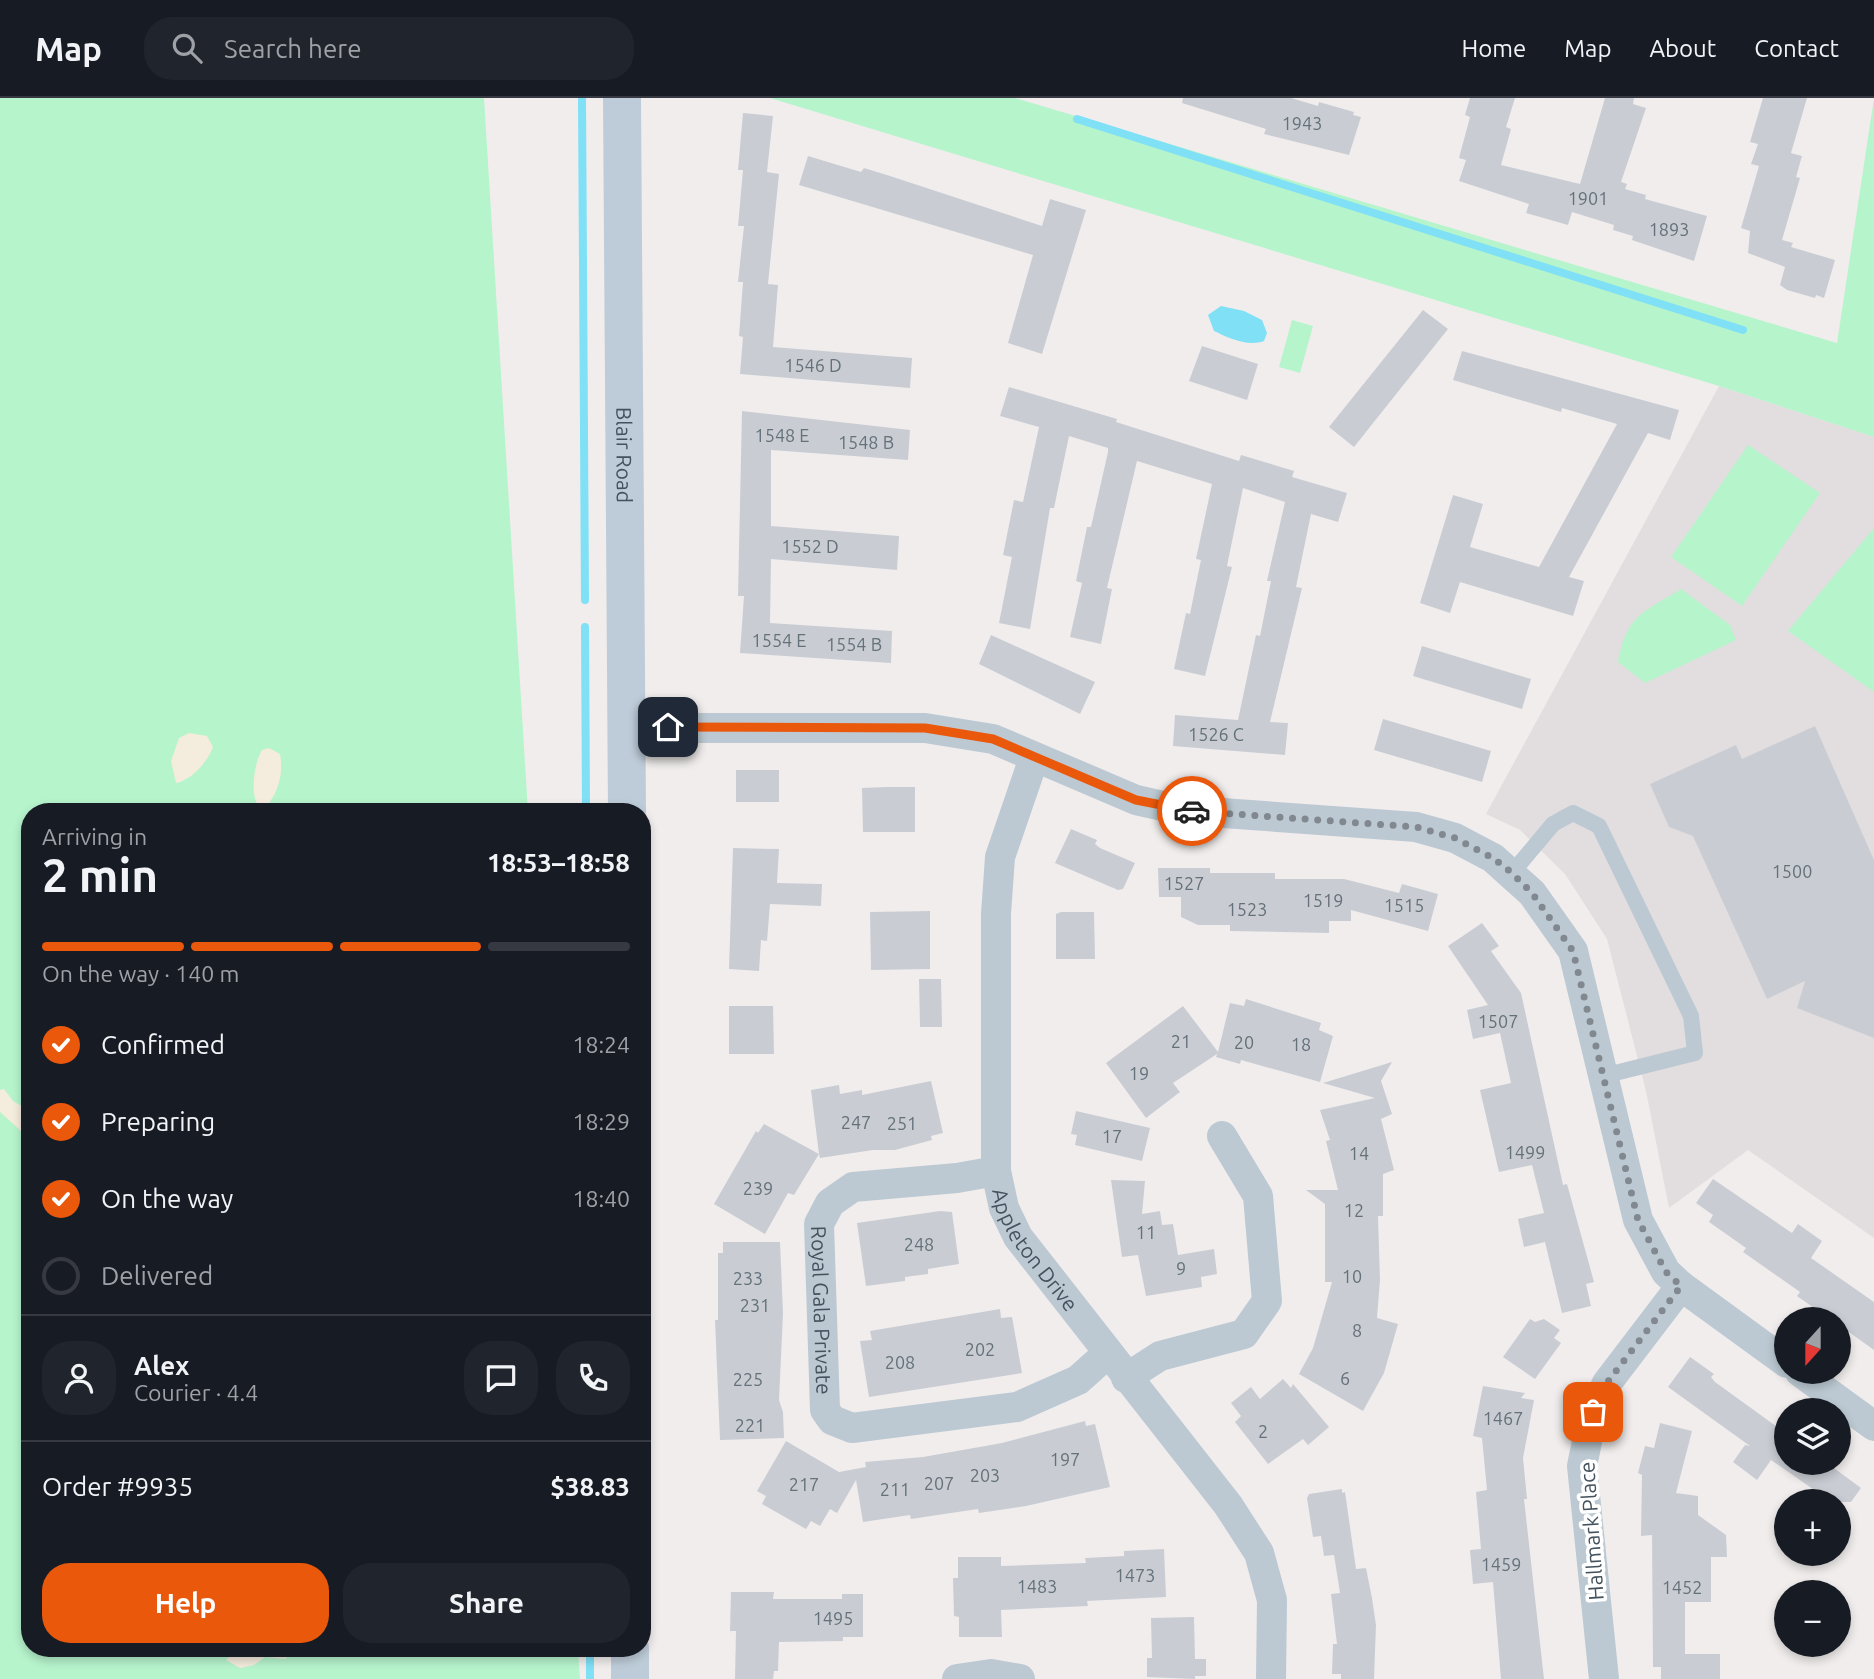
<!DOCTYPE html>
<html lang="en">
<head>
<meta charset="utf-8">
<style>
	:root { --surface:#171b24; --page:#20242c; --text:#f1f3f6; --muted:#9ea1a6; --line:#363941; --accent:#ea580c }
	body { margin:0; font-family:Ubuntu,sans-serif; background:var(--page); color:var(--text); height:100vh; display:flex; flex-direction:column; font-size:26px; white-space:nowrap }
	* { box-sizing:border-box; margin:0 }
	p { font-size:23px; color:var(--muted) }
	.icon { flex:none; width:38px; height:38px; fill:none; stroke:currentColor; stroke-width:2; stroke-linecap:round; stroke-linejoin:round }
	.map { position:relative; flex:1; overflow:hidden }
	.details { position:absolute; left:21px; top:705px; width:630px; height:854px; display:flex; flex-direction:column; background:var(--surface); border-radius:28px; box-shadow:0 4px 10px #0003 }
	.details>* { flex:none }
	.needle { width:46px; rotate:201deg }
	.controls { position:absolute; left:1774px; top:1209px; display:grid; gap:14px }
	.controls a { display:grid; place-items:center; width:77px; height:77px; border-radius:50%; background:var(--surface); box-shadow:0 4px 10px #0003; font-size:35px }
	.pin { position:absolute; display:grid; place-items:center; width:60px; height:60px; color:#fff; margin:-30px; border-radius:14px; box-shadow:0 4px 10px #0006 }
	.courier { position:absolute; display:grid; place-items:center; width:70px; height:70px; margin:-35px; border:5px solid #ea580c; border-radius:50%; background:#fff; color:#222; box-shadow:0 2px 9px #0007 }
	.summary em { font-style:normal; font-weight:700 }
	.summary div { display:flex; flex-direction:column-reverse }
	.summary { display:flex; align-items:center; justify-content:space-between; height:119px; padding:0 21px }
	h1 { font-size:46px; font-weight:700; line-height:52px }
	.bar { display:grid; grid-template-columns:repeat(4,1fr); gap:10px 7px; align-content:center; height:84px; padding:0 21px }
	.bar i { height:9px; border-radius:5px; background:var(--line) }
	.bar .on { background:var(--accent) }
	.bar p { grid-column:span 4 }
	.line { display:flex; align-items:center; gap:18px; padding:0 21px; border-top:2px solid var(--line) }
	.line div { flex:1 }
	.round { display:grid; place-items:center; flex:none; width:74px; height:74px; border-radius:28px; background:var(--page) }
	ol { padding:0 21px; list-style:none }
	li { display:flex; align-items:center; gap:21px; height:77px }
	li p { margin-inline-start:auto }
	li .icon { padding:7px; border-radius:50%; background:var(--accent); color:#fff; stroke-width:4 }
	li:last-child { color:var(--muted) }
	li i { width:38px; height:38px; border:4px solid var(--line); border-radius:50% }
	.primary-button { display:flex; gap:14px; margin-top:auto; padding:14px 21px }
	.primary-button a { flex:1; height:80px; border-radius:28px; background:var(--accent); color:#fff; font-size:28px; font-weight:700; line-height:80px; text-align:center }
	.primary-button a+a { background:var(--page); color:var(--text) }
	header { display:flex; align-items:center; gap:42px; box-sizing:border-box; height:98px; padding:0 35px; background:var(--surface); border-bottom:2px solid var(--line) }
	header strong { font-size:33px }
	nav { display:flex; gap:38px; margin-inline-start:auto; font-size:24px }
	.search { width:490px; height:63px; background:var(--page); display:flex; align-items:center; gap:18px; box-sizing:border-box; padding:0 24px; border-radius:28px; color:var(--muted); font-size:26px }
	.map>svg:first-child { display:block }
</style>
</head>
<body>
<header>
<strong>Map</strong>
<div class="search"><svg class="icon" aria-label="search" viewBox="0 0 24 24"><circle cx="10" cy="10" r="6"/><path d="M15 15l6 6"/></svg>Search here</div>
<nav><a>Home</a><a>Map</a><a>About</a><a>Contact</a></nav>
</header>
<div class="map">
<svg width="1874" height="1581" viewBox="0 0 1874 1581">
	<rect width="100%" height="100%" fill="#f1eded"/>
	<path fill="#e2dedf" d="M1719,288l155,51v801l-126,-88 -79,58 -23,-117 -39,-152 -42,-65 -45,-44 -34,-16z"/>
	<g fill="#b6f4cc">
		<path d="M0,0h484l44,714h-498v836l548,1 2,30h-580z"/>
		<path d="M770,0h245l822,245 37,-245v339l-155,-51z"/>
		<path d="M1292,222l21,6 -13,47 -21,-6z"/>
		<path d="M1748,347l72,48 -78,113 -71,-49z"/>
		<path d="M1874,430v164l-86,-61z"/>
		<path d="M1681,491l49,36 6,15 -91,43 -27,-21c9,-48 25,-49 63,-73z"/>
	</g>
	<g fill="#f4ecdc">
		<path d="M189,635l18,3 6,11c-5,14 -21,33 -37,36l-5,-22 8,-23z"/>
		<path d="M269,650l11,6c4,19 -2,39 -14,53l-6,1c-11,-11 -6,-45 2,-58z"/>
		<path d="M4,991l9,12 17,10v22l-9,-2 -21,-19v-22z"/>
		<path d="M236,1551v-1l52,1 -2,10 -21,-2 -11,8 -14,3 -14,-8z"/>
	</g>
	<path fill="#7fe0f6" d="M1221,208l23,5 18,9 5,13 -3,8c-17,6 -35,-3 -50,-10l-6,-16z"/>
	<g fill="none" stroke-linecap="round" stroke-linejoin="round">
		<g stroke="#7fe0f6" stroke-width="8">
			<path d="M582,0l3,502"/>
			<path d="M1077,21l666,211"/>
			<path d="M585,529l1,185"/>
			<path d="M590,1550v31"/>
		</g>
	</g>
	<g fill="#c9cdd3">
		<path d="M1183,0h108l27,8 1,-4 35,10 -1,3 8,2 -12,38 -85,-21 2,-5 -84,-26z"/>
		<path d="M1470,0h45l-9,29 5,2 -10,36 79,19 25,-86h29l-1,6 13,4 -25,74 6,2 -2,5 21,6 -1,4 62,17 -13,45 -62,-21 1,-4 -20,-6 1,-5 -42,-13 -4,13 -42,-12 3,-9 -70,-23 7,-21 -7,-2 11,-41 -5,-2z"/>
		<path d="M1763,0h44l-16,55 11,3 -6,21 4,1 -18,62 11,3 -2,4 44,13 -11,38 -8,-3 -1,3 -28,-8 -7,-5 5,-18 -37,-14 2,-22 -9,-3 18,-62 -8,-2 7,-20 -8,-2z"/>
		<path d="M743,15l30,3 -6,56 12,2 -11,110 10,1 -5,62 139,11 -2,30 -170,-14 3,-37 -4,-1 4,-54h-5l6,-56h-6l5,-56h-5z"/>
		<path d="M808,58l53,16 3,-4 26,8 152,50 8,-27 36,11 -44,144 -34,-11 25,-88 -234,-70z"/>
		<path d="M1423,212l25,19 -94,118 -25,-20z"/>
		<path d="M1202,248l56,18 -11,36 -58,-19z"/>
		<path d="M1462,253l217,59 -9,30 -22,-7 -79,144 15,4 -11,35 -113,-34 -10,31 -30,-10 33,-108 30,9 -13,43 69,20 78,-143 -55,-16 -1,4 -108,-32z"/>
		<path d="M1009,289l108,32 -1,3 123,39 2,-6 53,16 -2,6 55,16 -9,29 -27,-8 -15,73 6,1 -32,134 18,1 -3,32 -112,-9 2,-31 63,5 18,-85 4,1 11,-55h-4l18,-79 -42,-14 -16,78 5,1 -27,109 -31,-7 12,-56 4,1 5,-25 6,-29 -5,-1 16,-75 -75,-23 -30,127 5,1 -11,55 -31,-7 12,-54 -6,-2 11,-54h4l17,-75v-4l-39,-12 -15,72h-4l-20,121 -31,-6 13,-66 -9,-2 11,-55 9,2 16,-75 -39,-11z"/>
		<path d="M742,313l168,19 -2,30 -137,-10v76l128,10 -2,34 -126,-11 -1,64 122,8 -1,32 -151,-10 4,-57h-6z"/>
		<path d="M991,537l104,47 -15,32 -101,-50z"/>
		<path d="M1422,548l109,33 -9,30 -109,-33z"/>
		<path d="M1383,621l108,32 -9,31 -108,-32z"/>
		<path d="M1815,628l59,134v178l-77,-30 8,-27 -38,18 -74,-163 -24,-9 -19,-43 86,-39 6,14z"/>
		<rect x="736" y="672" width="43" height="32"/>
		<path d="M887,689h28v45h-52l-1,-44z"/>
		<path d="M1071,731l26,11 -2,4 5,4 35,15 -12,26 -5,1 -63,-27z"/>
		<path d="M733,750l46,1 -2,34 45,1 -1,22 -51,-2 -3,37 -6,-1 -2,31 -30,-2z"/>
		<path d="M1158,770h52v5h65v6h69l55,14 3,-9 36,10 -10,37 -77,-21v11h-22v12l-99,-2v-6h-32l-17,-8v-20h-22z"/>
		<path d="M930,813v58l-59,1 -1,-58z"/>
		<path d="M1061,814h33l1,47h-39v-45z"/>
		<path d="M1482,825l17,23 -8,5 30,42 42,192 4,-1 27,98 -8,2 5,22 -29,7 -17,-71 -21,5 -6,-28 26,-6 -12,-48 -33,7 -19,-82 31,-7 -11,-50 -27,6 -6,-29 21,-5 -40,-59z"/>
		<path d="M919,881h22l1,48h-22z"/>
		<path d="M1246,901l75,24 -2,7 14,6 -13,46 -79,-22 -1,4 -24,-7 1,-3 -44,29 7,9 -34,26 -40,-55 77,-57 35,46 12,-49 14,3z"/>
		<path d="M729,908h44l1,48h-45z"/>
		<path d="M1392,964l-11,19 11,33 -11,5 13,51 -11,4v42h-5l2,64 -3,38 21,6 -14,49 -21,38 -64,-37 14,-26 19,-66h-7v-78l-19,-14h32l-12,-49 4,-1 -10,-30 55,-12 -52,-15z"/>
		<path d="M931,983l12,52 -12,3 1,4 -37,10h-22l-53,8 -1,-4 -25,41 -6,-2 -23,41 -51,-30 42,-73 2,2 6,-9 55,30 -8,-64 28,-5 1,9 22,-4v5z"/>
		<path d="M1076,1013l74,17 -8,33 -67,-16 2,-10 -6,-1z"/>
		<path d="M1713,1081l79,54 6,-9 24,17 -11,17 63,44v48l-35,-25v-5h-8l-34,-24 3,-4 -57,-40 3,-4 -37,-26 4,-7 -17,-12z"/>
		<path d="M1111,1082l34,1 -3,33 18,-3 2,14 11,-1 5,31 36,-6 3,25 -16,3 1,10 -56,9 -8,-41 -16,2z"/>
		<path d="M940,1113l12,1 7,52 -31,5v5l-23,3v4l-39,5 -9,-63z"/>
		<path d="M723,1144h57l3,71 -4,87 4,12 1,26 -64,2 -5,-120h3v-67h5z"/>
		<path d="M1000,1211l1,9 11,-1 10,56 -153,24 -9,-56 12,-1 -2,-9z"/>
		<path d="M1530,1221l5,3 9,-3 16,11 -6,8 7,5 -26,36 -32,-22z"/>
		<path d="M1690,1259l24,17 -3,3 4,5 72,52v29h40l34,25 -10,14h-36l5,-8 -49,-34 -14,20 -24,-18 12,-17 5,1 -82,-59z"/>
		<path d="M1283,1281l8,9 2,-4 36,43 -21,18 -5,-6 -35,25 -33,-42 6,-6 -10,-13 20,-16 9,12z"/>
		<path d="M1483,1288l42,7 -4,5 13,2 -11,58 4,41h-3l20,180h-43l-8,-97 -20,2 -3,-34 11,-1 -5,-57 11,-2 -5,-52 -9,-2z"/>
		<path d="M1085,1323l1,5 9,-2 15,63 -84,19 -47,7 -1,-4 -67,10 -1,-4 -47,7 -7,-42 -19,33 -7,-4 -10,17 -9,-5 -5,8 -44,-25 4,-8 -9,-5 29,-50 53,31 27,-5 -1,-5 58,-5 79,-14z"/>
		<path d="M1660,1325l32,8 -16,62 22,3v19l28,20 1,22h-16v45h-26v52h35v25h-59v-12h-8l-1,-132 -11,1 1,-61 -4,-2 7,-27 9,2z"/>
		<path d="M1342,1391v4l3,-1 11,77 10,-1 6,30 4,27 -2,54h-33v-5h-9l1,-30h4l-6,-50 9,-1 -6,-38 -10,1 -3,-20 -8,1 -6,-39 2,-4z"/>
		<path d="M1164,1451l2,48 -79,4 1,5 -87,4 1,27h-43v-20l-5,-1 -1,-38h5v-21h43v9l85,-3 -1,-5 39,-2v-5z"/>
		<path d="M731,1494h43l-1,7h69v-5h21v43h-20v4l-64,1 -1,29h-4l-1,8h-38l1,-48h-6z"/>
		<path d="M1194,1519l1,42h11v17h-11v3l-48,-2v-19h5l-1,-40z"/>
	</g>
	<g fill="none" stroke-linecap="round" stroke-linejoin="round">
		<path stroke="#bcc9d2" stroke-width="16" d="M1512,775l41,-49 20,-11 26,13 92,190 4,37 -92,23"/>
		<g stroke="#bcc9d2" stroke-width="30">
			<path d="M627,630h298l68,11 143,61 45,10 235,17 39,11 38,20 39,35 41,58 65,269 28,52 15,14 106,77"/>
			<path id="s1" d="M1034,660l-34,99 -4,57v257l8,37 14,29 210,268 31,48 13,47 -1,79"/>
			<path id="s2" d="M996,1073l-39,7 -104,9 -23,16 -11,21 6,186 7,10 20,8 165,-21 61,-27 29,-26"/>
			<path d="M1800,1274l74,54"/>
			<path d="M1126,1280l34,-22 84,-22 23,-33 -9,-105 -36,-60"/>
			<path d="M957,1581l34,-5 29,5"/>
			<path d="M1604,1581l-22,-213 11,-54 14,-29 74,-97"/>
		</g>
		<g stroke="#beccd9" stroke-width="38">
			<path id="s3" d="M622,0l5,714"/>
			<path d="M630,1550v31"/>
		</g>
	</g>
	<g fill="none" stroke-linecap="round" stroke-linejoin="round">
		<path stroke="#81888f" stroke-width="7" stroke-dasharray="0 12.6" d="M1192,713l224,16 39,11 38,20 19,15 20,20 41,58 65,269 28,52 15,14 -74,97 -14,29"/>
		<path stroke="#ea580c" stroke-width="9" d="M668,629l257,1 68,11 143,61 56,11"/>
	</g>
	<g text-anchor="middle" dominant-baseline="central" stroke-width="7" stroke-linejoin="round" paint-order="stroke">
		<g font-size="18" fill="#65717a">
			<text x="1302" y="25">1943</text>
			<text x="1588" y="100">1901</text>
			<text x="1669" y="131">1893</text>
			<text x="813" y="267">1546 D</text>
			<text x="782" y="337">1548 E</text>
			<text x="866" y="344">1548 B</text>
			<text x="810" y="448">1552 D</text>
			<text x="779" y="542">1554 E</text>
			<text x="854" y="546">1554 B</text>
			<text x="1216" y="636">1526 C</text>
			<text x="1792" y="773">1500</text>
			<text x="1184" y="785">1527</text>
			<text x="1323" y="802">1519</text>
			<text x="1404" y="807">1515</text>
			<text x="1247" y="811">1523</text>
			<text x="1498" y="923">1507</text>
			<text x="1181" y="943">21</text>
			<text x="1244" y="944">20</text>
			<text x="1301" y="946">18</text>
			<text x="1139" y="975">19</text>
			<text x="856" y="1024">247</text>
			<text x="902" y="1025">251</text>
			<text x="1112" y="1038">17</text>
			<text x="1525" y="1054">1499</text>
			<text x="1359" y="1055">14</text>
			<text x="758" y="1090">239</text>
			<text x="1354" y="1112">12</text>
			<text x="1146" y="1134">11</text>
			<text x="919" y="1146">248</text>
			<text x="1181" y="1170">9</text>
			<text x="1352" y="1178">10</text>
			<text x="748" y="1180">233</text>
			<text x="755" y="1207">231</text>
			<text x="1357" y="1232">8</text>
			<text x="980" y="1251">202</text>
			<text x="900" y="1264">208</text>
			<text x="1345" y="1280">6</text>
			<text x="748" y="1281">225</text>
			<text x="1503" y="1320">1467</text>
			<text x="750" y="1327">221</text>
			<text x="1263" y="1333">2</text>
			<text x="1065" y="1361">197</text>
			<text x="985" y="1377">203</text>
			<text x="939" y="1385">207</text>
			<text x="804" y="1386">217</text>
			<text x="895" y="1391">211</text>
			<text x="1501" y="1466">1459</text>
			<text x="1135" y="1477">1473</text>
			<text x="1037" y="1488">1483</text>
			<text x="1682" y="1489">1452</text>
			<text x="833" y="1520">1495</text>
		</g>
		<g font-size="21" fill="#44525d" stroke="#fff">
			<text stroke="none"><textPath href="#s3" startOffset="357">Blair Road</textPath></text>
			<text stroke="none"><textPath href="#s1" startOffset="508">Appleton Drive</textPath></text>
			<text stroke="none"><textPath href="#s2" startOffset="282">Royal Gala Private</textPath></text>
			<text transform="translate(1591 1433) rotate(-94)">Hallmark Place</text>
		</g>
	</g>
</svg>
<div class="controls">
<a><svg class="needle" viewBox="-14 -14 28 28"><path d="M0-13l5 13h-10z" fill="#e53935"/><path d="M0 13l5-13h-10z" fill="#9ea1a6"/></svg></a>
<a><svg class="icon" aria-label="layers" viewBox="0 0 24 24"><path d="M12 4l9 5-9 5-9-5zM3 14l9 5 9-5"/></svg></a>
<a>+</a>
<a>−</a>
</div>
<div class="pin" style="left:1593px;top:1314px;background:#ea580c"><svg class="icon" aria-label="bag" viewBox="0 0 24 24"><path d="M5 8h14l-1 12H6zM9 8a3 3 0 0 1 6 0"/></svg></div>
<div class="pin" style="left:668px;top:629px;background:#1f2937"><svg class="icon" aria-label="home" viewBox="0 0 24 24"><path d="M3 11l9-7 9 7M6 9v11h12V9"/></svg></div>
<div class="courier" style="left:1192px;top:713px"><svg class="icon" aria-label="car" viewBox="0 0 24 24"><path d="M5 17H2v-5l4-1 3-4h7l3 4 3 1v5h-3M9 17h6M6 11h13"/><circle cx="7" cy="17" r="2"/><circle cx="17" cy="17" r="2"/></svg></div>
<section class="details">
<div class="summary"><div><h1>2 min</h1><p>Arriving in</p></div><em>18:53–18:58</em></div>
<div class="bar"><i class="on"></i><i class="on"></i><i class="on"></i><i></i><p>On the way · 140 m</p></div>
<ol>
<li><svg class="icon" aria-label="check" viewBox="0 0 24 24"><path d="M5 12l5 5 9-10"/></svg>Confirmed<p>18:24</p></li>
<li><svg class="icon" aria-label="check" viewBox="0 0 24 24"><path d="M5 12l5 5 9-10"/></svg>Preparing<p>18:29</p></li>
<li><svg class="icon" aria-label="check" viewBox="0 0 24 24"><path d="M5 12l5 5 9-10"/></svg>On the way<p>18:40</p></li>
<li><i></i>Delivered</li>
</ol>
<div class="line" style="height:126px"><a class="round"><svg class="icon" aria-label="person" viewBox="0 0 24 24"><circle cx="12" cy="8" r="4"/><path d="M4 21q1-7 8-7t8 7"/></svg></a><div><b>Alex</b><p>Courier · 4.4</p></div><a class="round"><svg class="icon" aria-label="chat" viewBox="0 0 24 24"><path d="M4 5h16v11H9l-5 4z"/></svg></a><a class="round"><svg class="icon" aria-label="phone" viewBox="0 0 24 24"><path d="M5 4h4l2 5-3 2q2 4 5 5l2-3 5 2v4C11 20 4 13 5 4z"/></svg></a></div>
<div class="line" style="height:91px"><div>Order #9935</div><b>$38.83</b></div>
<div class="primary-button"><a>Help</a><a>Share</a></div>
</section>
</div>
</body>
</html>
